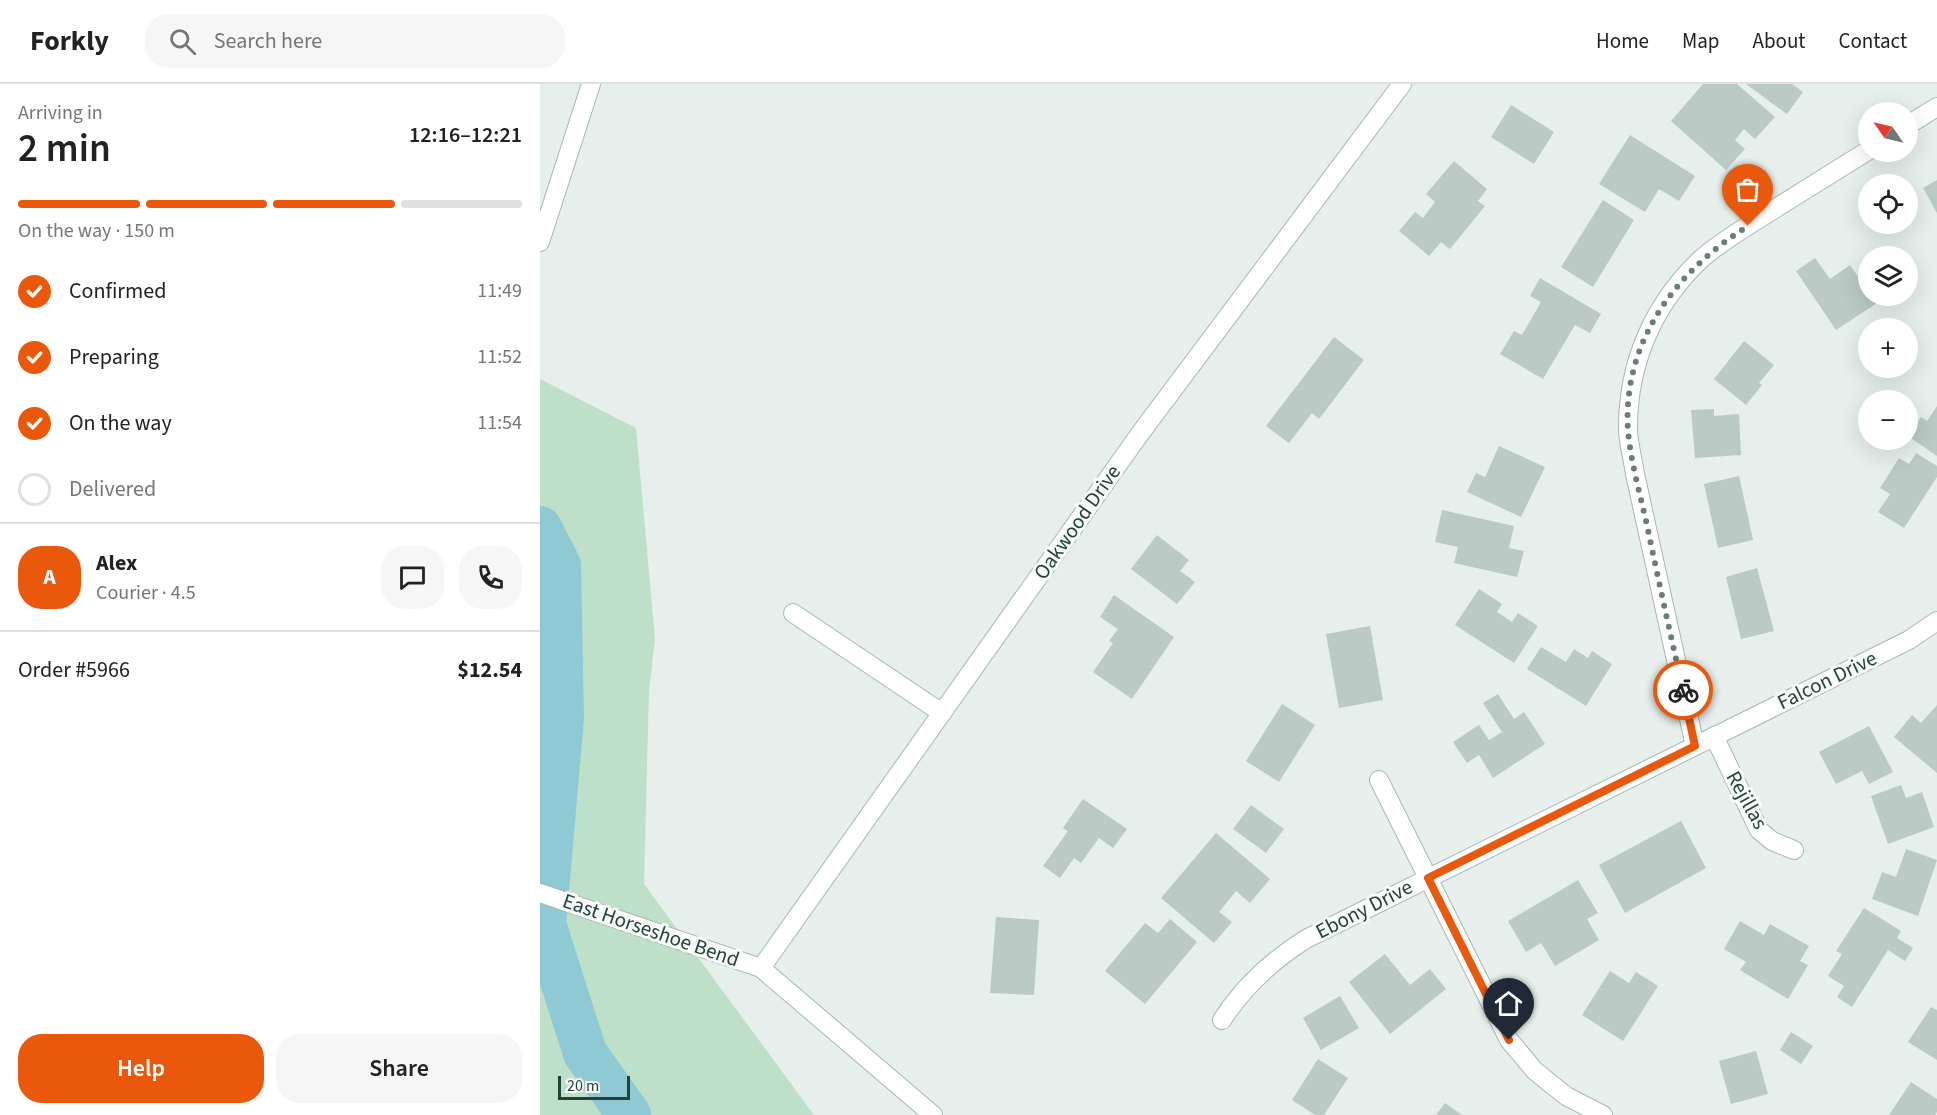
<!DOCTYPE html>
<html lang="en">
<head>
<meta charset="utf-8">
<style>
	:root { --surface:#fff; --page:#f6f6f6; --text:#222; --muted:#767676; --line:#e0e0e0; --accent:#ea580c }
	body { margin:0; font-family:"Source Sans 3",sans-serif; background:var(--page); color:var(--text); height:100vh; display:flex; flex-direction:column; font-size:22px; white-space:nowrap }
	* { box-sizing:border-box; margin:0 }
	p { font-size:20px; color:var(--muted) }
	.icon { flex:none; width:33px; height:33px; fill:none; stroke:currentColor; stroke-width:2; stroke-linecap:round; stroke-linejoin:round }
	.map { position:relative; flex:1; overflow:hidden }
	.drawer { display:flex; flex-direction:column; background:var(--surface); width:540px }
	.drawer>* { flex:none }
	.needle { width:39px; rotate:304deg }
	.buttons { position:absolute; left:1318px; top:18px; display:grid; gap:12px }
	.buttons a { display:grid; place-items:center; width:60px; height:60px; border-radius:50%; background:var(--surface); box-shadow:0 6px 24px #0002; font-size:30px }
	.scale { position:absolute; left:18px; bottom:15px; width:72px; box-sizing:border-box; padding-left:6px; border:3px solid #24423a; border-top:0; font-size:16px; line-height:21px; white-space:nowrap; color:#24423a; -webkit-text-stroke:4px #f7fbf9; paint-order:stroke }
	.pin { position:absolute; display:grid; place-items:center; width:51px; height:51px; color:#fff; margin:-62px -26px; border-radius:50% 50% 50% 0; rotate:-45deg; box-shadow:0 0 6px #0007 }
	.pin .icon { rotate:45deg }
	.courier { position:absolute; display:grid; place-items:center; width:60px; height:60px; margin:-30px; border:4px solid #ea580c; border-radius:50%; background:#fff; color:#222; box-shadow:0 2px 8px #0007 }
	.head em { font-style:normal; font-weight:600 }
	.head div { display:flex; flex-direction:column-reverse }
	.head { display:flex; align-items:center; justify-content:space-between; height:102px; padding:0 18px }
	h1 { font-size:39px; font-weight:600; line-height:45px }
	.bar { display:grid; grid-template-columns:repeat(4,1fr); gap:9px 6px; align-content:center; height:72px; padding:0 18px }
	.bar i { height:8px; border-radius:4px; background:var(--line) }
	.bar .current { background:var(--accent) }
	.bar p { grid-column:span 4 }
	.line { display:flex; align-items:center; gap:15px; padding:0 18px; border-top:2px solid var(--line) }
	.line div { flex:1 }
	.round { display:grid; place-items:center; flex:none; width:63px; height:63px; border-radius:24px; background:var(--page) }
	ol { padding:0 18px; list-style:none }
	li { display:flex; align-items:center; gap:18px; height:66px }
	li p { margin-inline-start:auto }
	li .icon { padding:6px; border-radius:50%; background:var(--accent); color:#fff; stroke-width:4 }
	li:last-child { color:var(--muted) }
	li i { width:33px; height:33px; border:3px solid var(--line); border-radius:50% }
	.cta { display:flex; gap:12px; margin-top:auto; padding:12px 18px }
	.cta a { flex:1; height:69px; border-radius:24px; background:var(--accent); color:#fff; font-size:24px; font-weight:600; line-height:69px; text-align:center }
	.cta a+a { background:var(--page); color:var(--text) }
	header { display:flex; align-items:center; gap:36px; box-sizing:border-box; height:84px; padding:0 30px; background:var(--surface); border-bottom:2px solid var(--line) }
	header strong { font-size:28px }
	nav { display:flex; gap:33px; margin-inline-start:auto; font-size:21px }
	.search { width:420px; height:54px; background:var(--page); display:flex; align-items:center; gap:15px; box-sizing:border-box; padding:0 21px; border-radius:24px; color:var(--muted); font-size:22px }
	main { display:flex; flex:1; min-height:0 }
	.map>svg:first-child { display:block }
</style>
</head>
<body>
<header>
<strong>Forkly</strong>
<div class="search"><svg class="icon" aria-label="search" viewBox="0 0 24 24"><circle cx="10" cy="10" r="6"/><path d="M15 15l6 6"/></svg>Search here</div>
<nav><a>Home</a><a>Map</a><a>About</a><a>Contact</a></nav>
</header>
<main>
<section class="drawer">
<div class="head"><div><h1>2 min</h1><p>Arriving in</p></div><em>12:16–12:21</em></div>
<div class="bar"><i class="current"></i><i class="current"></i><i class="current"></i><i></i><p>On the way · 150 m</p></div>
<ol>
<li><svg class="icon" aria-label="check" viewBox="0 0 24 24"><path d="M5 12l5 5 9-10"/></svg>Confirmed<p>11:49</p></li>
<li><svg class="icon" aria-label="check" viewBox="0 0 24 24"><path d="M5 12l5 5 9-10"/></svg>Preparing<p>11:52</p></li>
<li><svg class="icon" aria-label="check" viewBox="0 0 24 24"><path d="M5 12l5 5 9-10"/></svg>On the way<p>11:54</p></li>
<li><i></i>Delivered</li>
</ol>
<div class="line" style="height:108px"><b class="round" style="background:var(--accent);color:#fff">A</b><div><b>Alex</b><p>Courier · 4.5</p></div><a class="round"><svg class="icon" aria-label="chat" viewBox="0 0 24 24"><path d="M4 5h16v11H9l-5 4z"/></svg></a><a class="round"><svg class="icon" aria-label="phone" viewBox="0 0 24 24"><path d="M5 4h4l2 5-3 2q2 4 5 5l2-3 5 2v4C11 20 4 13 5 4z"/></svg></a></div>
<div class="line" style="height:78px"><div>Order #5966</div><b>$12.54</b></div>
<div class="cta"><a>Help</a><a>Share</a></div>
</section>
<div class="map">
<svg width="1397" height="1031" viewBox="0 0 1397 1031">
	<rect width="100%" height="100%" fill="#e6efeb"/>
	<path fill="#bfe0c8" d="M0,295l96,49 19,211 -6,52 -5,193 170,231h-274z"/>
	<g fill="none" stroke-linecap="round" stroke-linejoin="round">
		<path stroke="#8ec9d4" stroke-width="44" d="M0,444l19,37 3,153 -18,206 41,129 44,62"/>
	</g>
	<g fill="#bbcac4">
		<path d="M1163,0h34l38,33 -20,22 -11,-10 -9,11 10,9 -19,21 -55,-49z"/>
		<path d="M1206,0h46l11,8 -16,22z"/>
		<path d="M971,21l43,27 -20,32 -43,-27z"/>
		<path d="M1090,51l65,41 -16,25 -20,-12 -14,23 -46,-28z"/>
		<path d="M914,77l33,28 -9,12 7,5 -35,43 -9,-7 -12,14 -30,-25 16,-19 8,6 12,-16 -9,-8z"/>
		<path d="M1397,96v33l-14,-25z"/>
		<path d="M1063,116l31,20 -41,67 -32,-20z"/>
		<path d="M1275,174l15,21 20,-14 19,27v4h3l5,7 -41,27 -40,-59z"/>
		<path d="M1000,194l61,36 -11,19 -15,-8 -32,54 -43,-25 14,-23 8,4 19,-33 -11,-6z"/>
		<path d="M794,253l30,23 -45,59 -7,-6 -23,30 -23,-17z"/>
		<path d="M1204,257l30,24 -15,18 3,2 -16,20 -32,-26z"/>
		<path d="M1397,322v50l-29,-20 13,-19 6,4z"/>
		<path d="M1174,325v7l25,-2 2,41 -46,3 -4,-48z"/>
		<path d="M959,362l46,21 -24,50 -54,-25 9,-19 9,4z"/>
		<path d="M1376,369l21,13v11l-33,51 -26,-16 12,-18 -10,-6 19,-30 10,6z"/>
		<path d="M1199,392l14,64 -35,8 -14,-64z"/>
		<path d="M902,426l72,16 -5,22 15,3 -7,26 -63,-14 4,-16 -23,-5z"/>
		<path d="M617,451l32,25 -9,11 15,11 -18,22 -46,-35z"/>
		<path d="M1217,484l17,63 -33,8 -15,-62z"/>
		<path d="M939,505l23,15 -5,8 15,10 6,-9 20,13 -24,37 -59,-38z"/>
		<path d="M574,511l60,42 -42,62 -39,-27 20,-29 -4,-2 9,-12 -18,-12z"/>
		<path d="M830,542l13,74 -44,8 -13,-74z"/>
		<path d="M1001,563l25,15 8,-13 14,9 4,-7 20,13 -26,42 -59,-37z"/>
		<path d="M958,610l16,25 10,-7 21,32 -52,34 -14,-23 -12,8 -14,-21 26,-17 10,15 13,-8 -19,-29z"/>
		<path d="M742,620l33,21 -36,57 -33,-21z"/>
		<path d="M1397,621v68l-43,-36 18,-22 9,8z"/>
		<path d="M1329,642l24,46 -24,12 -7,-13 -26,13 -17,-32z"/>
		<path d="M1361,701l5,13 16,-6 12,35 -46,17 -17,-48z"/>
		<path d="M543,715l44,30 -14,19 -14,-10 -18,25 -7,-5 -14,20 -17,-12 25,-35 -5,-3z"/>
		<path d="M711,721l33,24 -18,24 -33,-24z"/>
		<path d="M1141,737l25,47 -81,45 -26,-48z"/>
		<path d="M676,749l54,46 -20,24 -14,-12 -17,21 13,10 -18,21 -53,-45z"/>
		<path d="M1366,765l31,11 -19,56 -46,-17 10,-27 14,5z"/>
		<path d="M1038,796l20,33 -11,6 12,21 -44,26 -14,-23 -15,9 -18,-31z"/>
		<path d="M1324,824l37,23 -4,7 16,10 -8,13 -17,-11 -36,57 -15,-10 7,-11 -16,-10 14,-22 -6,-3z"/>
		<path d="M456,833l43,3 -5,75 -44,-2z"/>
		<path d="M630,835l27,23 -52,62 -40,-33 40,-48 13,10z"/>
		<path d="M1200,837l24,14 6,-11 39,22 -9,15 8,4 -20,34 -48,-29 6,-8 -22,-13z"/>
		<path d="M845,870l25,31 20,-16 16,20 -56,45 -41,-52z"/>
		<path d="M1070,887l19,12 7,-11 22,14 -35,55 -41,-26z"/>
		<path d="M800,912l19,32 -38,22 -18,-32z"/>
		<path d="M1391,923l6,3v50l-29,-18z"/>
		<path d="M1251,948l22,14 -12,18 -21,-14z"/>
		<path d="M1216,967l12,43 -37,10 -12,-43z"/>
		<path d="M778,975l30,19 -24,37h-9l-23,-15z"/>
		<path d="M1371,998l26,17v13l-2,3h-46z"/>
		<path d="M905,1019l17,12h-26z"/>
	</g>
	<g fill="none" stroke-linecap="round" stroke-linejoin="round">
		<g stroke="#a8b8b2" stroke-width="20">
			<g id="minor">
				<path d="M1368,41l29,-18"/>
				<path d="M0,158l51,-158"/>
				<path d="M253,529l149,100"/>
				<path d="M1174,652l45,94 13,11 22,9"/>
				<path d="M1155,662l-60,-272c-2,-15 -7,-31 -7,-46 0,-65 25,-123 72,-168 22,-20 50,-35 76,-52 31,-19 62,-39 93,-58"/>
				<path d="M839,696l130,260 26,31 31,25 37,19"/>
				<path d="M0,809l221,75 172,147"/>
				<path d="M221,884l378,-533 263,-351"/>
				<path d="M682,936c22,-34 49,-59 84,-81l603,-299 28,-19"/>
			</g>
		</g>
		<use href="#minor" stroke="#fff" stroke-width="18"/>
	</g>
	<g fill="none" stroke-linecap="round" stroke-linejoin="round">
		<path stroke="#687f78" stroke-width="6" stroke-dasharray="0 10.8" d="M1143,606c-12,-53 -24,-107 -35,-160 -7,-33 -17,-66 -20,-99 -6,-89 48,-160 120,-205"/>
		<path stroke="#ea580c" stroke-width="8" d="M969,956l-81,-162 267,-132 -12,-56"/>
	</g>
	<g text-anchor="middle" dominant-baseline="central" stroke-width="6" stroke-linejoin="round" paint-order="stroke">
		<g font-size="21" fill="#24423a" stroke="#f7fbf9">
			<text transform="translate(537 438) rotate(-55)">Oakwood Drive</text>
			<text transform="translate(1287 596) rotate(-26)">Falcon Drive</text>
			<text transform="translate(1207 716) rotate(61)">Rejillas</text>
			<text transform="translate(824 825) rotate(-27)">Ebony Drive</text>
			<text transform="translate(111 846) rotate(19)">East Horseshoe Bend</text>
		</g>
	</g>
</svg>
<div class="buttons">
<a><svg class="needle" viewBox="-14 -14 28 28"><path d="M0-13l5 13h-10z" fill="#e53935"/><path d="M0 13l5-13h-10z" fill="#767676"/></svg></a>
<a><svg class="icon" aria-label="locate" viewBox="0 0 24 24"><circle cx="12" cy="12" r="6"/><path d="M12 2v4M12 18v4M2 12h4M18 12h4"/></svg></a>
<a><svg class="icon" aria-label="layers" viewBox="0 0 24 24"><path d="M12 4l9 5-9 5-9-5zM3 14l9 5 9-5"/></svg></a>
<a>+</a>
<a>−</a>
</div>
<div class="scale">20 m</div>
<div class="pin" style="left:1208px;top:142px;background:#ea580c"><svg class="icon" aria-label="bag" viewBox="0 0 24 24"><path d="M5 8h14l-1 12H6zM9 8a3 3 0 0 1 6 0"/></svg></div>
<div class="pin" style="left:969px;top:956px;background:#1f2937"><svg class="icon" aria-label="home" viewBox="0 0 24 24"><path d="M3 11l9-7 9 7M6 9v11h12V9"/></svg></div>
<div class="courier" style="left:1143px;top:606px"><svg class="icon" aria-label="bike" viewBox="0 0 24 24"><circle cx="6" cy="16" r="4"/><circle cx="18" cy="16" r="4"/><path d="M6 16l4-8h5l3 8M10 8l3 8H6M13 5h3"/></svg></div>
</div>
</main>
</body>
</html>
